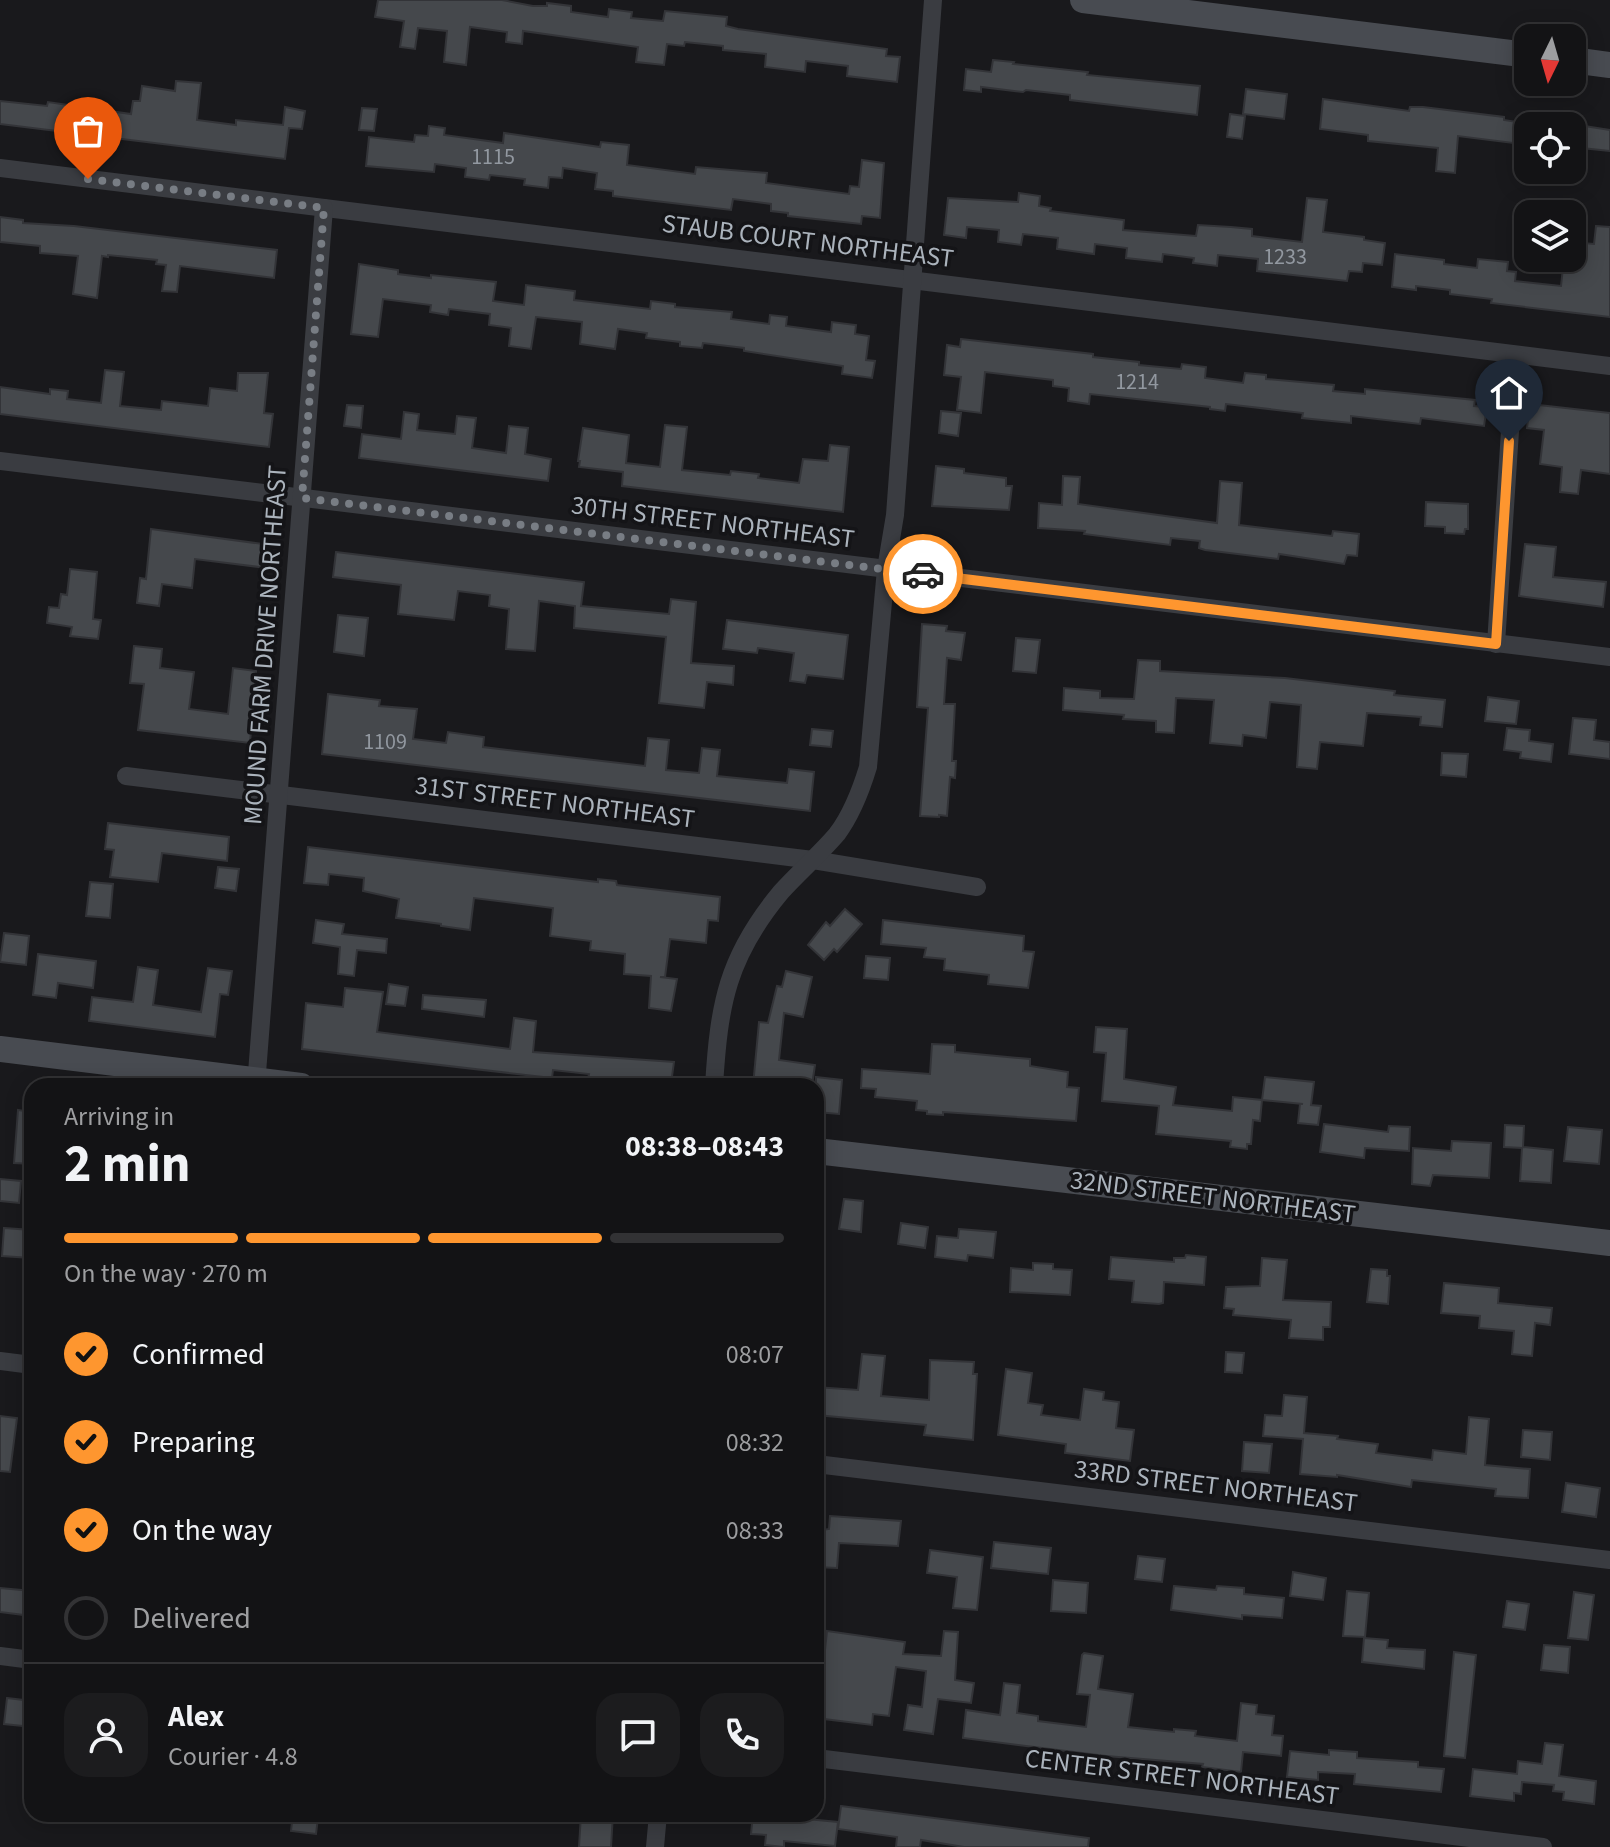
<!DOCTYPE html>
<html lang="en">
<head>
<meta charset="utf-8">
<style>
	:root { --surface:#131315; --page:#1c1c1e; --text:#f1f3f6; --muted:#9d9ea0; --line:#323234; --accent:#fe962f }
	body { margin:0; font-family:"Source Sans 3",sans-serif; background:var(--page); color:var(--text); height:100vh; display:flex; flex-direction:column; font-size:30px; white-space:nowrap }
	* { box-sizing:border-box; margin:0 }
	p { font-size:26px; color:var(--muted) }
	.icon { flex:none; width:44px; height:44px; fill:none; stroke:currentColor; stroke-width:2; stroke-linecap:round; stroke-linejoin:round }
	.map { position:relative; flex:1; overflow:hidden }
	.details { position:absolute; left:24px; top:1078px; width:800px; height:744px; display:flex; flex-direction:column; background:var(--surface); border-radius:24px; box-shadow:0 4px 20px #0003,0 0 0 2px var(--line) }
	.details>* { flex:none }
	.needle { width:52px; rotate:185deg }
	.fabs { position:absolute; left:1514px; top:24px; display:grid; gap:16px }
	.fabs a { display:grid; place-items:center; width:72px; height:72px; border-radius:16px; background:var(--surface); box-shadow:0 4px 20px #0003,0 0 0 2px var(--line); font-size:40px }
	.pin { position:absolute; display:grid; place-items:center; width:68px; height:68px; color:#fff; margin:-82px -34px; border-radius:50% 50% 50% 0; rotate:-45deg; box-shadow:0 0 8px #0007 }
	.pin .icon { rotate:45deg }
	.courier { position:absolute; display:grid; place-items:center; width:80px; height:80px; margin:-40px; border:6px solid #fe962f; border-radius:50%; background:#fff; color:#222; box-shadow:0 2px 10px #0007 }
	.headline em { font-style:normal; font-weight:700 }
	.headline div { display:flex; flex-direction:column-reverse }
	.headline { display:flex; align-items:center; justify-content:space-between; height:136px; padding:0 40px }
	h1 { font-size:52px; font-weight:700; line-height:60px }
	.bar { display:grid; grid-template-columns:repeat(4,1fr); gap:12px 8px; align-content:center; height:96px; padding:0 40px }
	.bar i { height:10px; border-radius:6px; background:var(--line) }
	.bar .on { background:var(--accent) }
	.bar p { grid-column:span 4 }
	.line { display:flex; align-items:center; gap:20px; padding:0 40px; border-top:2px solid var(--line) }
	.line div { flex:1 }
	.round { display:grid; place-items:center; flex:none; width:84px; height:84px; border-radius:24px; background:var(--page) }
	ol { padding:0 40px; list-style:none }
	li { display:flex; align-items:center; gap:24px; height:88px }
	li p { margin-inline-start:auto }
	li .icon { padding:8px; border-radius:50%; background:var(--accent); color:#111; stroke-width:4 }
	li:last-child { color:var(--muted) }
	li i { width:44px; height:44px; border:4px solid var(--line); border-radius:50% }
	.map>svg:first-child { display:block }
</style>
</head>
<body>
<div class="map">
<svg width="1610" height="1847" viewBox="0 0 1610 1847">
	<rect width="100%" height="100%" fill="#19191c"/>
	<g fill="#45484c" stroke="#333438" stroke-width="2">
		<path d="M378,0h124l31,6h14v-3l24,3v6l37,5 1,-8 23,3 -1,6 32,3 2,-10 62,6 -1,9 12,3 149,20 -1,7 14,1 -3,25 -50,-6 1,-10 -42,-5 -1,11 -40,-5 1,-13 -43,-4v-4l-38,-4 -1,4 -17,-2 -3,21 -28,-3 2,-15 -115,-16 -1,13 -16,-2 1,-10 -37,-5 -4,38 -22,-3 3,-31 -29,-3 -3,21 -15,-2 4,-26 -29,-4z"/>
		<path d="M993,60l21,2 -1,2 75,8 -1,3 113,11 -3,29 -127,-15v-5l-44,-5 -3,2 -42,-5v5l-17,-2 2,-21 25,3z"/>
		<path d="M176,81l25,2 -4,37 39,5v-5l47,5 2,-18 20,4 -3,18 -13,-1 -4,31 -285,-35v-23l47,5 1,-4 83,12 2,-13h7l2,-15 33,5z"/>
		<path d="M1246,89l41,5 -3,25 -41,-5z"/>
		<path d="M1323,99l86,12 1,-4h13l81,10v3l19,3 -2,21 -63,-8 -3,37 -19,-2 2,-23 -70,-7v-6l-48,-6z"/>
		<path d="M362,108l15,1 -3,22 -15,-1z"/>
		<path d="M1230,114l15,2 -3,23 -15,-2z"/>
		<path d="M1572,124l38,6v21l-38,-4z"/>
		<path d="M429,126l16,2 -1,7 59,8 1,-10 96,14 1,-5 28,3 -2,20 68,9 1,-7 71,6 -1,10 83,11 1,-8 9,1 3,-27 22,3 -4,55 -18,-2 -1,8 -73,-8v-3l-17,-2v-7l-38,-5 -2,11 -118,-14v-5l-18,-2 2,-16 -34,-5 -1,10 -13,-1 -1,11 -24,-3 1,-6 -35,-4 -1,5 -24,-3 1,-9 -31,-4 -1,8 -68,-6 3,-29 45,5 1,-7 13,1z"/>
		<path d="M1019,193l21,3 -1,10 12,2 -1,3 74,9 -1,10 73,6 2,-11 33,2 21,2v7l50,6 5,-44 20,2 -4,32 41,5v3l21,3 -3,22 -19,-2 -1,9 -13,-1 -2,10 -90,-10 1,-12 -40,-4 -1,11 -24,-3 1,-5 -31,-4 -1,8 -36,-4 1,-10 -32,-4 -1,10 -37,-5 1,-11 -35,-4 -2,11 -23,-3 1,-12 -32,-3 -1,11 -22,-3 4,-37 70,4z"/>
		<path d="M0,217l23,3v3l51,3 203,24 -3,28 -94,-12 -3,26 -15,-1 4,-26 -10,-1 1,-4 -49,-5v2l-6,-1 -5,42 -24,-4 5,-38 -38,-3v-7l-40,-4z"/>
		<path d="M1596,226l14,1v90l-119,-14 1,-4 -42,-5v-4l-34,-4v4l-24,-3 3,-33 49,6v4l33,4 1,-9 30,3 -1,9 9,1 -1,9 46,5 3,-28h8v-16l22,2z"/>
		<path d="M359,264l39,6v4l33,4v-3l65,7 -3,19 31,4 2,-20 49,6 -1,9 76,9 1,-8 24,3v3l57,5 -1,7 38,5 1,-9 17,2 -1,9 45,6 1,-10 24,3 -1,9 14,2 -3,24 9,1 -3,17 -30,-4 1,-8 -99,-15v-3l-41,-5 -1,5 -22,-2v-4l-34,-4 1,-5 -29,-4 -3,20 -35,-5 2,-22 -46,-5 -5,32 -22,-3 2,-18 -22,-3 1,-11 -41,-5 -1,6 -18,-3 1,-7 -48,-6 -5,38 -27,-3z"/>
		<path d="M961,339l132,15v3l46,5v3l42,4 1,-5 24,3 -1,11 38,5 2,-10 21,2v4l68,6 -1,6 32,3v-5l110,11 -1,6 13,1 -3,19 -63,-8 -1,6 -69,-8v7l-49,-5 1,-5 -77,-9 -1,7 -15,-2v-2l-120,-13 -1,10 -21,-3 1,-13 -16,-2v-6l-68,-8 -4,41 -24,-3 4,-33 -17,-2 3,-30 13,2z"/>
		<path d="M105,370l19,2 -4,34 41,4 1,-9 46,5 2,-18 27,3 1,-18h30l-4,40 9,1 -4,33 -269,-33v-27l50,7v-5l18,2 -1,8 34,4z"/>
		<path d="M1530,404l80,9v61l-29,-4 -3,24 -18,-2 2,-25 -22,-3 4,-34 -17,-2z"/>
		<path d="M347,405l16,1 -2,22 -17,-2z"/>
		<path d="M941,411l20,2 -3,23 -19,-3z"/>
		<path d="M404,412l15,2 -2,16 38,4 2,-18 19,2 -4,30 34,5 3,-27 19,2 -3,26 26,5 -3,22 -189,-23 3,-24 39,5z"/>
		<path d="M665,425l22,2 -5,43 48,5 1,-4 28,3 -1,4 41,5 4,-24 25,2 2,-16 19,2 -6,65 -221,-26 1,-14 -44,-5 1,-6h-2l5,-33 46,7 -3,28 34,4z"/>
		<path d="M936,466l28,3v4l42,5v8h6l-3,24 -77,-4z"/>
		<path d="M1063,476l17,1 -2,27 139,19 3,-42 22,2 -3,42 93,11 1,-5 26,3 -2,22 -10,-1 -3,9 -65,-10 -1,5 -73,-9 -6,-2 1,-7 -29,-3 -1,7 -86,-11 1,-3 -47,-3 1,-25 23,2z"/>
		<path d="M1426,502l42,2v25h-3l-1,5 -19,-1v-6l-20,-1z"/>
		<path d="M151,529l119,16 -3,23 -72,-9 -3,29 -30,-4 -3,22 -22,-3 3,-25 6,1z"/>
		<path d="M1525,544l31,3 -3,30 53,5 -3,25 -84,-11z"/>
		<path d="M336,552l248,30 -3,24 88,8 2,-15 25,3 -5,61 43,3 -1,19 -26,-3 -3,26 -45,-5 7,-66 -92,-9 1,-22 -36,-5 -4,50 -29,-2 3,-40 -20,-3 1,-11 -32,-4 -4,29 -56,-6 3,-29 -68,-8z"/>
		<path d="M70,569l27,3 -4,47 8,1 -3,19 -28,-3 2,-9 -25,-4 2,-16 10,1 2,-14 6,1z"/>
		<path d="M338,615l30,3 -4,38 -30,-4z"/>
		<path d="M727,620l121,15 -5,44 -36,-4 -2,8 -15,-2 4,-28 -36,-5 -1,5 -34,-4z"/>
		<path d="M922,624l25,2 -1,5 19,2 -4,27 -14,-2 -3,46h11l-3,57h4l-1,17 -5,-1 -3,39 -8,-1v2l-19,-1 8,-108 -11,-1z"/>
		<path d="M1016,638l24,2 -4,33 -23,-2z"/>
		<path d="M134,646l28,3 -2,19 34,4 -5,37 39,5 5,-46 23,3 -6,72 -112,-13 6,-46 -14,-1z"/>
		<path d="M1138,660l22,1v10l125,7 110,13 -1,4 51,5 -3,27 -22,-2 1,-8 -54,-4 -4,33 -43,-4 -3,27 -20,-2 4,-62 -31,-3 -4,36 -23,-3 -1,11 -32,-3 4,-43 -38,-2 -2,35 -18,-1v-11l-33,-2 1,-4 -61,-5 1,-22 36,3v7l34,1z"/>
		<path d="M328,694l52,6 -1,6 38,3 -4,30 33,4 2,-11 36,5 -1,10 162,19 3,-28 21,2 -3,30 33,3 3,-25 18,2 -3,26 70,7 2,-14 25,3 -4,39 -488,-57z"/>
		<path d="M1488,697l31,4 -3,23 -31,-3z"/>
		<path d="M1573,718l23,2 -2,20 16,2v17l-41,-5z"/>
		<path d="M1507,728l23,2 -1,11 24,3 -2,18 -31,-4 1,-6 -17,-2z"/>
		<path d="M812,729l21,2 -2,16 -21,-2z"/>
		<path d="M1442,753l26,1 -2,23 -25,-2z"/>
		<path d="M108,823l121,14 -2,24 -65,-8 -4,29 -48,-5 4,-27 -9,-1z"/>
		<path d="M308,847l290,35v-3l18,2 1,4 103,12 -2,24 -10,-1 -2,23 -36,-4 -5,38h-5l17,2 -6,32 -22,-3 2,-32 -27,-2 1,-20 -35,-4 1,-9 -41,-5 3,-28 -79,-10 -4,32 -29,-4v-2l-45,-6 3,-19 -36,-8 1,-13 -35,-4 -1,11 -24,-2z"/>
		<path d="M218,867l21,2 -3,22 -21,-3z"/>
		<path d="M90,882l23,2 -3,34 -24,-2z"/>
		<path d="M845,909l17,15 -25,28 -3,-3 -10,11 -16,-15 18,-23 4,4z"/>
		<path d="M316,920l28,4 -2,10 45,5 -1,14 -29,-3 -3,26 -16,-2 2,-27 -27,-4z"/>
		<path d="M883,920l141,16 -1,15 11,1 -6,36 -40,-4 1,-9 -45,-5 1,-11 -21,-2 2,-9 -45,-4z"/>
		<path d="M4,933l25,3 -3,29 -26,-3z"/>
		<path d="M38,954l58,7 -3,27 -35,-5 -2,15 -23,-3z"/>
		<path d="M866,956l24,2 -2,22 -24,-2z"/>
		<path d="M138,967l20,3 -5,35 48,7 7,-44 24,3 -4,24 -8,-1 -5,43 -126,-16 3,-24 41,5z"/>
		<path d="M786,971l26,6 -9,40 -19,-4 -5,47 36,5 -3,20 -26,-4 -1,5h-32l6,-64 9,1 9,-37 5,1z"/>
		<path d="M389,984l19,3 -3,19 -19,-2z"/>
		<path d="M345,988l38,4 -6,40 133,17 4,-31 22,3 -3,31 141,10 -3,22 -55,-7 -1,5 -27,-3 1,-5 -36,-4 -1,8 -250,-29 4,-46 37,4z"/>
		<path d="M423,995l63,5 -2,17 -62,-8z"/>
		<path d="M1096,1027l31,2 -3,50 52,8 -3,18 59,6 1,-14 29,3 -2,21 -7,-1 -2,24h-4v5l-17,-2 1,-6 -75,-7 3,-28 -57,-5 4,-48 -12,-1z"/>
		<path d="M932,1044l23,1v7l75,7v7l38,6 -1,15 12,1 -3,33 -133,-9v3l-16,-1v-3l-11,-1 1,-9 -42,-4 1,-8 -15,-1 1,-19 68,5z"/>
		<path d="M816,1077l26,3 -3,34 -23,-2z"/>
		<path d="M1265,1077l49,5 -3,23 10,1 -3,19 -20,-2 2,-19h3l-41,-4z"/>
		<path d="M18,1110l14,2v52l-18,-1z"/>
		<path d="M1324,1124l64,8 1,-6 21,1 -1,24 -44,-3 -1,10 -44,-6z"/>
		<path d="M1505,1125l19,1 -1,21 30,3 -2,33 -31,-2 2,-33 -18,-1z"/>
		<path d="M1568,1127l34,3 -3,34 -35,-3z"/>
		<path d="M1452,1141l39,2 -2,35 -56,-3 -3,11 -18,-2 1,-36 38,3z"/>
		<path d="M0,1179l21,2 -2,22 -19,-2z"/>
		<path d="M844,1199l19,2 -2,31 -22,-3z"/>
		<path d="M901,1223l27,4 -3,21 -27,-4z"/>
		<path d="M4,1228l28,2 -2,28 -28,-2z"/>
		<path d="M959,1229l37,3 -3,26 -25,-3 -1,6 -32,-4 2,-21 21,2z"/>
		<path d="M1186,1255l20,2 -2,28 -40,-3 -1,21 -4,1 -27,-2 2,-21 -25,-2 2,-22 63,5v-4h11z"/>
		<path d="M1262,1258l25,2 -4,40 48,2 -1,25h-7v13l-34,-2 2,-18 -58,-5 1,-6 -10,-1 2,-21 34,-1z"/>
		<path d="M1033,1263l20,1v5l19,1 -2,25 -60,-3 1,-24 22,2z"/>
		<path d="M1371,1269l16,1v6h3l-2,28 -21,-2z"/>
		<path d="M1444,1283l55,5 -1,15 54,5 -2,17 -15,-2 -3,33 -20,-2 2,-23 -35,-3 1,-12 -39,-3z"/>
		<path d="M1226,1352l18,1 -2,20 -17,-1z"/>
		<path d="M862,1354l23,2 -4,40 48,4 1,-40 44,2 -1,12h4l-4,66 -49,-5 2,-10 -110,-10v-28l42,3z"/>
		<path d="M1006,1369l26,4 -4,30 15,2 -2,10 39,5 4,-31 20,3 -1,8 16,2 -3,26 18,2 -4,31 -65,-8 1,-9 -68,-9z"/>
		<path d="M1284,1395l23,2 -3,36 34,3 -1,3 41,5 -2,9 56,7 1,-10 33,4 3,-37 20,2 -4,46 45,4 -2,29 -33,-2 1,-7 -84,-9 -1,7 -74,-12v2l-37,-3 3,-35 -40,-3 2,-21 17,1z"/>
		<path d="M0,1416l17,2 -7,54 -10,-1z"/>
		<path d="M1523,1430l29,2 -2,28 -29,-3z"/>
		<path d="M1244,1442l28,2 -3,29 -27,-2z"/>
		<path d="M1566,1483l34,5 -4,29 -34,-5z"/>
		<path d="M830,1516l71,5 -3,25 -59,-3 -2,25 -21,-1v-36l13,-2z"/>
		<path d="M994,1542l57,6 -3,26 -57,-6z"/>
		<path d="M930,1550l53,7 -6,53 -24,-2 4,-31 -30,-4z"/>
		<path d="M1138,1556l27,3 -3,23 -27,-3z"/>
		<path d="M1293,1572l33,6 -3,22 -33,-4z"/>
		<path d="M1053,1580l35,3 -2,30 -35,-2z"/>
		<path d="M1174,1586l42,4 1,-4 27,2v6l40,4 -2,20 -40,-3v4l-71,-9z"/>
		<path d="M0,1588l32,3v25l-32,-4z"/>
		<path d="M1347,1591l22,2 -4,44 -22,-1z"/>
		<path d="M1574,1592l20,3 -6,45 -20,-2z"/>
		<path d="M1507,1601l22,3 -4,26 -22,-3z"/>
		<path d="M827,1631l78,11 -2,12 38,2 3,-25 14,1 -3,48 19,3 -3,20 -33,-4 -5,35 -29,-4 4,-25 14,2 4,-36 -30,-4 -7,49 -16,-2 -1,11 -56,-7v-40h6z"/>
		<path d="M1364,1638l24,2 -1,8 38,2 -1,19 -62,-7z"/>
		<path d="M1544,1645l26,2 -2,26 -27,-3z"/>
		<path d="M1454,1652l22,3 -11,103 -21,-2z"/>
		<path d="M1084,1653l19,3 -5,33 35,5 -5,33 46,5v-3l22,2 -1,5 42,5 4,-38 16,2 -1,9 18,2 -2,19 11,1 -2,20 -38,-4 -2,20 -39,-5 1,-3 -97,-8 -143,-18 3,-28 34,5 4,-32 16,2 -3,28 21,3v5l48,6 4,-32 -13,-1 5,-39z"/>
		<path d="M7,1698l25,3v26l-28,-3z"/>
		<path d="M1545,1743l18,2 -4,31 37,5 -2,23 -31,-4 1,-8 -11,-1 1,-6 -32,-3 -1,12 -7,-1v8l-44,-5 3,-27 44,5 1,-13 24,3z"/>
		<path d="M1329,1750l28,2v6l61,4v5l26,2 -3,23 -87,-8 1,-10 -37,-2v8l-31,-3 3,-26 39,4z"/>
		<path d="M841,1806l248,32 -1,9h-124l-43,-7 -1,7h-24l1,-10 -59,-8z"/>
		<path d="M293,1814l25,4 -2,16 -25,-3z"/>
		<path d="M581,1814h32l-2,33h-32z"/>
		<path d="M753,1814l85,8 -3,24 -51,-5v6l-19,-2 1,-10 -15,-1z"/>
	</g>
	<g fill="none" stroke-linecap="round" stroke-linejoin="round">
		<g stroke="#3a3c41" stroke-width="18">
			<path d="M0,168l1610,198"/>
			<path d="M0,461l1610,196"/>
			<path d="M1496,644l19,-289"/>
			<path d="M126,776l687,84 164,27"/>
			<path d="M256,1086l68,-878"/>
			<path d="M714,1086c5,-82 13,-129 67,-194 18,-20 39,-38 56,-58 15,-20 24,-44 31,-67l18,-198 9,-54 38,-515"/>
			<path d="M0,1361l32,4"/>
			<path d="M816,1464l794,96"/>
			<path d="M0,1656l32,4"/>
			<path d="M816,1758l727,89"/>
			<path d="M655,1847l3,-33"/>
		</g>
		<g stroke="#484b51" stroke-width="26">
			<path d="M1083,0l445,55"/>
			<path d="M1572,60l38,5"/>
			<path d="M0,1049l301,37"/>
			<path d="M816,1151l794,92"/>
		</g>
	</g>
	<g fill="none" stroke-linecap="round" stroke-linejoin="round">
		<path stroke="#787d84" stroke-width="8" stroke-dasharray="0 14.4" d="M88,179l236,29 -22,290 621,76"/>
		<path stroke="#fe962f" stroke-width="10" d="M923,574l573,70 13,-203"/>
	</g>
	<g text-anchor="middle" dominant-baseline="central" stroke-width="7" stroke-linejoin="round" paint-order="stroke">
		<g font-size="22" fill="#9298a0">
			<text x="493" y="157">1115</text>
			<text x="1285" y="257">1233</text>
			<text x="1137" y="382">1214</text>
			<text x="385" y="742">1109</text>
		</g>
		<g font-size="26" fill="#abb3bc" stroke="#141417">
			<text transform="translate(808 241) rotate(7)">STAUB COURT NORTHEAST</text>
			<text transform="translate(713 522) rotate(7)">30TH STREET NORTHEAST</text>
			<text transform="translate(265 645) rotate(-86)">MOUND FARM DRIVE NORTHEAST</text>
			<text transform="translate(555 802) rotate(7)">31ST STREET NORTHEAST</text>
			<text transform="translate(1213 1197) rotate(7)">32ND STREET NORTHEAST</text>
			<text transform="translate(1216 1486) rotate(7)">33RD STREET NORTHEAST</text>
			<text transform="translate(1182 1777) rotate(7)">CENTER STREET NORTHEAST</text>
		</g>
	</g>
</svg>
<div class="fabs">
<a><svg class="needle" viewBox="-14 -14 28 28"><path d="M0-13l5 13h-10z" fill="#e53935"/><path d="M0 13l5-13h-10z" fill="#9d9ea0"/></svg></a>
<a><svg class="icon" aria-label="locate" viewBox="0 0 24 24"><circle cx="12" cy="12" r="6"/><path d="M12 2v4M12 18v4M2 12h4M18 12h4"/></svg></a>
<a><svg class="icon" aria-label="layers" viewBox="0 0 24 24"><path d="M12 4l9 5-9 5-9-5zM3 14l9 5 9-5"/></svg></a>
</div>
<div class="pin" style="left:88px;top:179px;background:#ea580c"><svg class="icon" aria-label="bag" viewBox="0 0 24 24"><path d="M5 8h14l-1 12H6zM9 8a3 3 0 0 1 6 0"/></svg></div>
<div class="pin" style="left:1509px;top:441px;background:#1f2937"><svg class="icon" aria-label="home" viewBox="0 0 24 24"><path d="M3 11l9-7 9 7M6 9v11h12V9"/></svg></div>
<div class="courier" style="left:923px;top:574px"><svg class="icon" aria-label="car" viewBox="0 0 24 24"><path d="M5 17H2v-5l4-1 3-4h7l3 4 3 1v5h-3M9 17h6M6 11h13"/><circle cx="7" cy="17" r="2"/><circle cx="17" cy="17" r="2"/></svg></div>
<section class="details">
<div class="headline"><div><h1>2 min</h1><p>Arriving in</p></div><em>08:38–08:43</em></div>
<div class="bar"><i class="on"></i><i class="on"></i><i class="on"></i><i></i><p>On the way · 270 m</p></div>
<ol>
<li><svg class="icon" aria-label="check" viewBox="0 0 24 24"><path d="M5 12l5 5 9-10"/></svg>Confirmed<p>08:07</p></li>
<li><svg class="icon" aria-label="check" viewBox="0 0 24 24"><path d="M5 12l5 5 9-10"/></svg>Preparing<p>08:32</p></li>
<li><svg class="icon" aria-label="check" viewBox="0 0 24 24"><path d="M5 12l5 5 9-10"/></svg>On the way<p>08:33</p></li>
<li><i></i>Delivered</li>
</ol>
<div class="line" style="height:144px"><a class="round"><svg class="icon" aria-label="person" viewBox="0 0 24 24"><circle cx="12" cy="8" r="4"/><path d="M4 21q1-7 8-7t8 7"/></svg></a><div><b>Alex</b><p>Courier · 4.8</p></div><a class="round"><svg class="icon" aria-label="chat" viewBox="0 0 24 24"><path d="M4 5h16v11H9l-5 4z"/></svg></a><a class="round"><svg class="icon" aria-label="phone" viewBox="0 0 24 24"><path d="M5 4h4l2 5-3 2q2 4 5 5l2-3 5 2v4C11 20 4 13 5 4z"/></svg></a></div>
</section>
</div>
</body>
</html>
